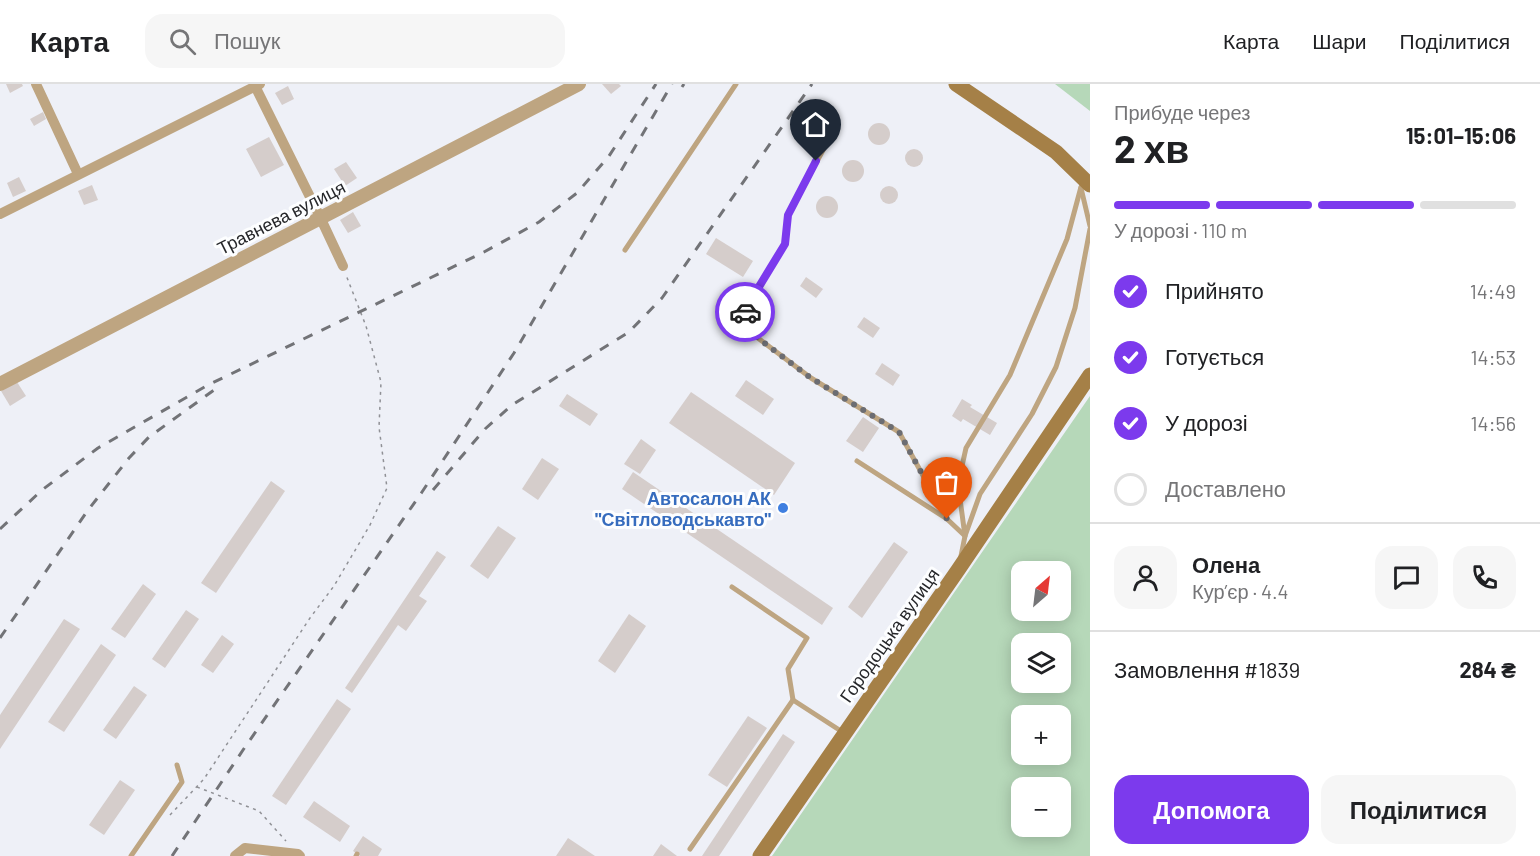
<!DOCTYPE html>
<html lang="uk">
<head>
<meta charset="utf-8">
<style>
	:root { --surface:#fff; --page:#f6f6f6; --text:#202124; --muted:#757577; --line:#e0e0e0; --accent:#7c3aed }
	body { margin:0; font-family:Barlow,sans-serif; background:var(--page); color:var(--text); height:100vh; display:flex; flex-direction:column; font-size:22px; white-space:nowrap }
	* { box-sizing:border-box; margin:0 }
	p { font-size:20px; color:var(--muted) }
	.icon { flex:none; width:33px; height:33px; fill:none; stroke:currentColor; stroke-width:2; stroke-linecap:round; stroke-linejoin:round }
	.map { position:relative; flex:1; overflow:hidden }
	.panel { display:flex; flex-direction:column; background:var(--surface); width:450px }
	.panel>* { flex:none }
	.needle { width:39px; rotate:28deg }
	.buttons { position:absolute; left:1011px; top:477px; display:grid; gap:12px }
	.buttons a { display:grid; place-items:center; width:60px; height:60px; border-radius:12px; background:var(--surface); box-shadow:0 3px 15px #0003; font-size:30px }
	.pin { position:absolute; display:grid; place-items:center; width:51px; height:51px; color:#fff; margin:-62px -26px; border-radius:50% 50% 50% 0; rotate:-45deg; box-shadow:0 0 6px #0007 }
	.pin .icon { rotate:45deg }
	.courier { position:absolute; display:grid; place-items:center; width:60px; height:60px; margin:-30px; border:4px solid #7c3aed; border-radius:50%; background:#fff; color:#222; box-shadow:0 2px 8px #0007 }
	.summary em { font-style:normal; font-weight:700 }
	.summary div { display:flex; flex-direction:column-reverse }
	.summary { display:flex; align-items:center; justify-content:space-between; height:102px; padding:0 24px }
	h1 { font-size:39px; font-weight:700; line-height:45px }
	.bar { display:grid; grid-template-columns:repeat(4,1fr); gap:9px 6px; align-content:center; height:72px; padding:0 24px }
	.bar i { height:8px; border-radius:4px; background:var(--line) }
	.bar .current { background:var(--accent) }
	.bar p { grid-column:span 4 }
	.line { display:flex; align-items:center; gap:15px; padding:0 24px; border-top:2px solid var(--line) }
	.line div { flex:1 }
	.round { display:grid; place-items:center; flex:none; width:63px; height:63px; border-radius:18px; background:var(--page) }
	ol { padding:0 24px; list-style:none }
	li { display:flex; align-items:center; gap:18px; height:66px }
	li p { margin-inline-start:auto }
	li .icon { padding:6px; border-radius:50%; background:var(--accent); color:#fff; stroke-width:4 }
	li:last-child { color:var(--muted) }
	li i { width:33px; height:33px; border:3px solid var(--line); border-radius:50% }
	.button { display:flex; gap:12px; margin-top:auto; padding:12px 24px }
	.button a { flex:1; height:69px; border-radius:18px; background:var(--accent); color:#fff; font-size:24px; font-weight:700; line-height:69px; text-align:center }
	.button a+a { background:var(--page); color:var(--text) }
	header { display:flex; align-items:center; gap:36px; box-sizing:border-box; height:84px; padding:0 30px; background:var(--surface); border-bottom:2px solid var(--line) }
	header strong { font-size:28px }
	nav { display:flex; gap:33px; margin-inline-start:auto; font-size:21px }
	.search { width:420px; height:54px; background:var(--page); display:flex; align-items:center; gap:15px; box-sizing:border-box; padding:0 21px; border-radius:18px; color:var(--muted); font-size:22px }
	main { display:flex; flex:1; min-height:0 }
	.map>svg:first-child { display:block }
</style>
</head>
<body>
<header>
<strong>Карта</strong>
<div class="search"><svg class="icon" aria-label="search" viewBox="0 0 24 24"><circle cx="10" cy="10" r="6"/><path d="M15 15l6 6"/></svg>Пошук</div>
<nav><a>Карта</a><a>Шари</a><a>Поділитися</a></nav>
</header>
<main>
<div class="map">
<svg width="1090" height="772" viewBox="0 0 1090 772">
	<rect width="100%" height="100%" fill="#eef0f7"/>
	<g fill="#b6d8b9" fill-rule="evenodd">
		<path d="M1055,0h35v27z"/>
		<path d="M1090,312v460h-318zM1022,488h38v38h-38zM1022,560h38v38h-38zM1022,632h38v38h-38zM1022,704h38v38h-38z"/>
	</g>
	<g fill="#d5cdcb">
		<path d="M6,0h16l1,2 -13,7z"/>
		<path d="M602,0h17l2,2 -10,8z"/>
		<path d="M288,2l6,13 -12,6 -7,-12z"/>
		<path d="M43,28l3,7 -12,7 -4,-7z"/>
		<circle cx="879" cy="50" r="11"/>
		<path d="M269,53l15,28 -23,12 -15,-28z"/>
		<circle cx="914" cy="74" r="9"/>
		<circle cx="853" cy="87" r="11"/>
		<path d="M346,78l11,16 -12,8 -11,-17z"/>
		<path d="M19,93l7,14 -13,6 -6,-14z"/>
		<path d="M92,101l6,15 -14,5 -6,-14z"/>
		<circle cx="889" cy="111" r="9"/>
		<circle cx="827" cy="123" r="11"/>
		<path d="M353,128l8,14 -13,7 -8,-13z"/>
		<path d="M716,154l37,23 -10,16 -37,-23z"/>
		<path d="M806,193l17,12 -7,9 -16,-12z"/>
		<path d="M864,233l16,11 -7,10 -16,-11z"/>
		<path d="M882,279l18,12 -7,11 -18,-12z"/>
		<path d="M746,296l28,19 -11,16 -28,-19z"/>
		<path d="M17,298l9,14 -16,10 -9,-15z"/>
		<path d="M691,308l104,71 -21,32 -105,-72z"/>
		<path d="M567,310l31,20 -8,12 -31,-20z"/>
		<path d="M962,315l10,6 -2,2 27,16 -7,12 -27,-16 -2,3 -9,-6z"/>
		<path d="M863,333l16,11 -16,24 -17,-11z"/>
		<path d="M641,355l15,11 -16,24 -16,-10z"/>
		<path d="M542,374l17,11 -21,31 -16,-11z"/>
		<path d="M633,388l200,136 -11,17 -200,-136z"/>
		<path d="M271,397l14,10 -69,102 -15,-10z"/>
		<path d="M498,442l18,12 -28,41 -18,-13z"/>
		<path d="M894,458l14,10 -46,66 -14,-11z"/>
		<path d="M437,467l9,6 -27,39 8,5 -21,30 -8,-6 -46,68 -7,-5z"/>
		<path d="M143,500l13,10 -31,44 -14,-9z"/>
		<path d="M186,526l13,9 -34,49 -13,-9z"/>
		<path d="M629,530l17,12 -31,47 -17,-12z"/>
		<path d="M64,535l16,10 -80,120v-34z"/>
		<path d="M222,551l12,9 -21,29 -12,-8z"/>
		<path d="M101,560l15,11 -52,77 -16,-10z"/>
		<path d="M134,602l13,9 -31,44 -13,-9z"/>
		<path d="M337,615l14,10 -65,96 -14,-9z"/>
		<path d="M748,632l19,12 -40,59 -19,-12z"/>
		<path d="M783,650l12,8 -76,114h-17z"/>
		<path d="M120,696l15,10 -31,45 -15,-10z"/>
		<path d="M314,717l36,25 -10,16 -37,-25z"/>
		<path d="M363,752l19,13 -4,7h-18l-7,-5z"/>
		<path d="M568,754l27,18h-39z"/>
		<path d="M661,760l16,12h-24z"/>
	</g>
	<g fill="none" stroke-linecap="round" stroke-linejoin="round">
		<g stroke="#909196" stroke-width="1.5" stroke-dasharray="3 4.5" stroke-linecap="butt">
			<path d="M197,703l62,24 27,30"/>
			<path d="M170,731l34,-36 106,-161 24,-32 36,-61 17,-37 -8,-61 2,-45 -15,-56 -20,-51"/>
		</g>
		<g stroke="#bea581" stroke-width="5">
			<path d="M836,42l-48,89 -3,29 -39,64 -4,18 69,52 88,54 48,87"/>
			<path d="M1081,104l9,38"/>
			<path d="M625,166l111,-166"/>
			<path d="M857,377l90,58 17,16"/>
			<path d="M965,452l-7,-52 8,-36 44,-73 57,-136 14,-52"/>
			<path d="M961,472l4,-20 15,-42 52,-80 24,-47 19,-59 15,-79"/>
			<path d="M732,503l75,51 -19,31 5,31"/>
			<path d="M690,765l103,-149 51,33"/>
			<path d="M131,772l51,-74 -5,-17"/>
			<path d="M356,772l1,-2"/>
		</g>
		<g stroke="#bea581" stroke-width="10">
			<path d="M36,0l42,90"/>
			<path d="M254,0l66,133 23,49"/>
			<path d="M0,130l260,-130"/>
			<path d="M235,772l10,-8 53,6 2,2"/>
		</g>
		<path stroke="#bea581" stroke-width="14" d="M0,300l579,-300"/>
		<g stroke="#a58047" stroke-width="15">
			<path d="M956,0l100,68 34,33"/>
			<path d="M760,772l198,-286 132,-195"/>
		</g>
		<g stroke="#727377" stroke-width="3" stroke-dasharray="10 10" stroke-linecap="butt">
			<path d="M682,3l2,-3"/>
			<path d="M433,406l52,-61 27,-24 117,-73 33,-34 150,-214"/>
			<path d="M0,445l42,-39 56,-42 110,-63 276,-133 55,-30 38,-29 32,-37 47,-72"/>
			<path d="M0,554l88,-128 41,-52 20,-21 65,-47"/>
			<path d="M172,772l71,-106 179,-258 92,-139 158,-269"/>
		</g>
	</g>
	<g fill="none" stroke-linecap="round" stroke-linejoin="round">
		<path stroke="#6c6d72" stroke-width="6" stroke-dasharray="0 10.8" d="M745,228l-3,14 69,52 88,54 48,87"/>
		<path stroke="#7c3aed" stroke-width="8" d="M745,228l1,-4 39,-64 3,-29 28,-54"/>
	</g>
	<circle fill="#3f7fe0" stroke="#fdfeff" stroke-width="2" cx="783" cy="424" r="6"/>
	<g text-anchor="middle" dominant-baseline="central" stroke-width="6" stroke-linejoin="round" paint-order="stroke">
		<g font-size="18" fill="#26272a" stroke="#fdfeff">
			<text transform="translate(281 133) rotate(-27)">Травнева вулиця</text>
			<text transform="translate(889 551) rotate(-55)">Городоцька вулиця</text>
		</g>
		<g font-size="18" font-weight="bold" fill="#366cbe" stroke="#fdfeff" text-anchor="end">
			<text x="771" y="414">Автосалон АК<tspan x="771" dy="21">"Світловодськавто"</tspan></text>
		</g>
	</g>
</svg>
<div class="buttons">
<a><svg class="needle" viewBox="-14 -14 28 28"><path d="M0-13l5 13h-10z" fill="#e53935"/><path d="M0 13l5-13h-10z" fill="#757577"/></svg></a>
<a><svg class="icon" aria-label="layers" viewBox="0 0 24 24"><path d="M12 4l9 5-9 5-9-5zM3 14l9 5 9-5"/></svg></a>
<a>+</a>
<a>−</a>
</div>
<div class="pin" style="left:947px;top:435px;background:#ea580c"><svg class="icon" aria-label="bag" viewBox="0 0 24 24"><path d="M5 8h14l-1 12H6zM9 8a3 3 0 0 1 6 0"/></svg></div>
<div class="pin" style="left:816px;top:77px;background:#1f2937"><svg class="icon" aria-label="home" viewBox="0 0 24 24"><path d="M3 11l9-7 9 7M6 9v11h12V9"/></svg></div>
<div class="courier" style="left:745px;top:228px"><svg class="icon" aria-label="car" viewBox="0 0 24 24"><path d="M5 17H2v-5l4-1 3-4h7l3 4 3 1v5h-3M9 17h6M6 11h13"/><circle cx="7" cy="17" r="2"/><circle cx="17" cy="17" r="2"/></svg></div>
</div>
<section class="panel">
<div class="summary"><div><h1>2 хв</h1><p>Прибуде через</p></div><em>15:01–15:06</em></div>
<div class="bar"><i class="current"></i><i class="current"></i><i class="current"></i><i></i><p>У дорозі · 110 m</p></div>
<ol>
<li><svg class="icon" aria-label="check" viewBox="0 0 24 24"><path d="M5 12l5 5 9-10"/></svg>Прийнято<p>14:49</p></li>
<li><svg class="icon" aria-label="check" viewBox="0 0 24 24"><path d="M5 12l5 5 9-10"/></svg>Готується<p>14:53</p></li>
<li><svg class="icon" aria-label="check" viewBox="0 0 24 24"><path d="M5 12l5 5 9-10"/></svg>У дорозі<p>14:56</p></li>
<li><i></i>Доставлено</li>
</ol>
<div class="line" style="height:108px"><a class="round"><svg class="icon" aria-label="person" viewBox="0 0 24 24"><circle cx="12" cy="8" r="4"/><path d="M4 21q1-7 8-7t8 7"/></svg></a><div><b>Олена</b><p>Кур’єр · 4.4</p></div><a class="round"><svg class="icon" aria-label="chat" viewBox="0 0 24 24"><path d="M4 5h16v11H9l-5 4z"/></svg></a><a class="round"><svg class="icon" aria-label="phone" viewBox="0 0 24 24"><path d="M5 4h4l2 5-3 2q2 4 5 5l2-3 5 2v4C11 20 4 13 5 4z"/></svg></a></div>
<div class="line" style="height:78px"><div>Замовлення #1839</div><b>284 ₴</b></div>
<div class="button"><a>Допомога</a><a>Поділитися</a></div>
</section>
</main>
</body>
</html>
